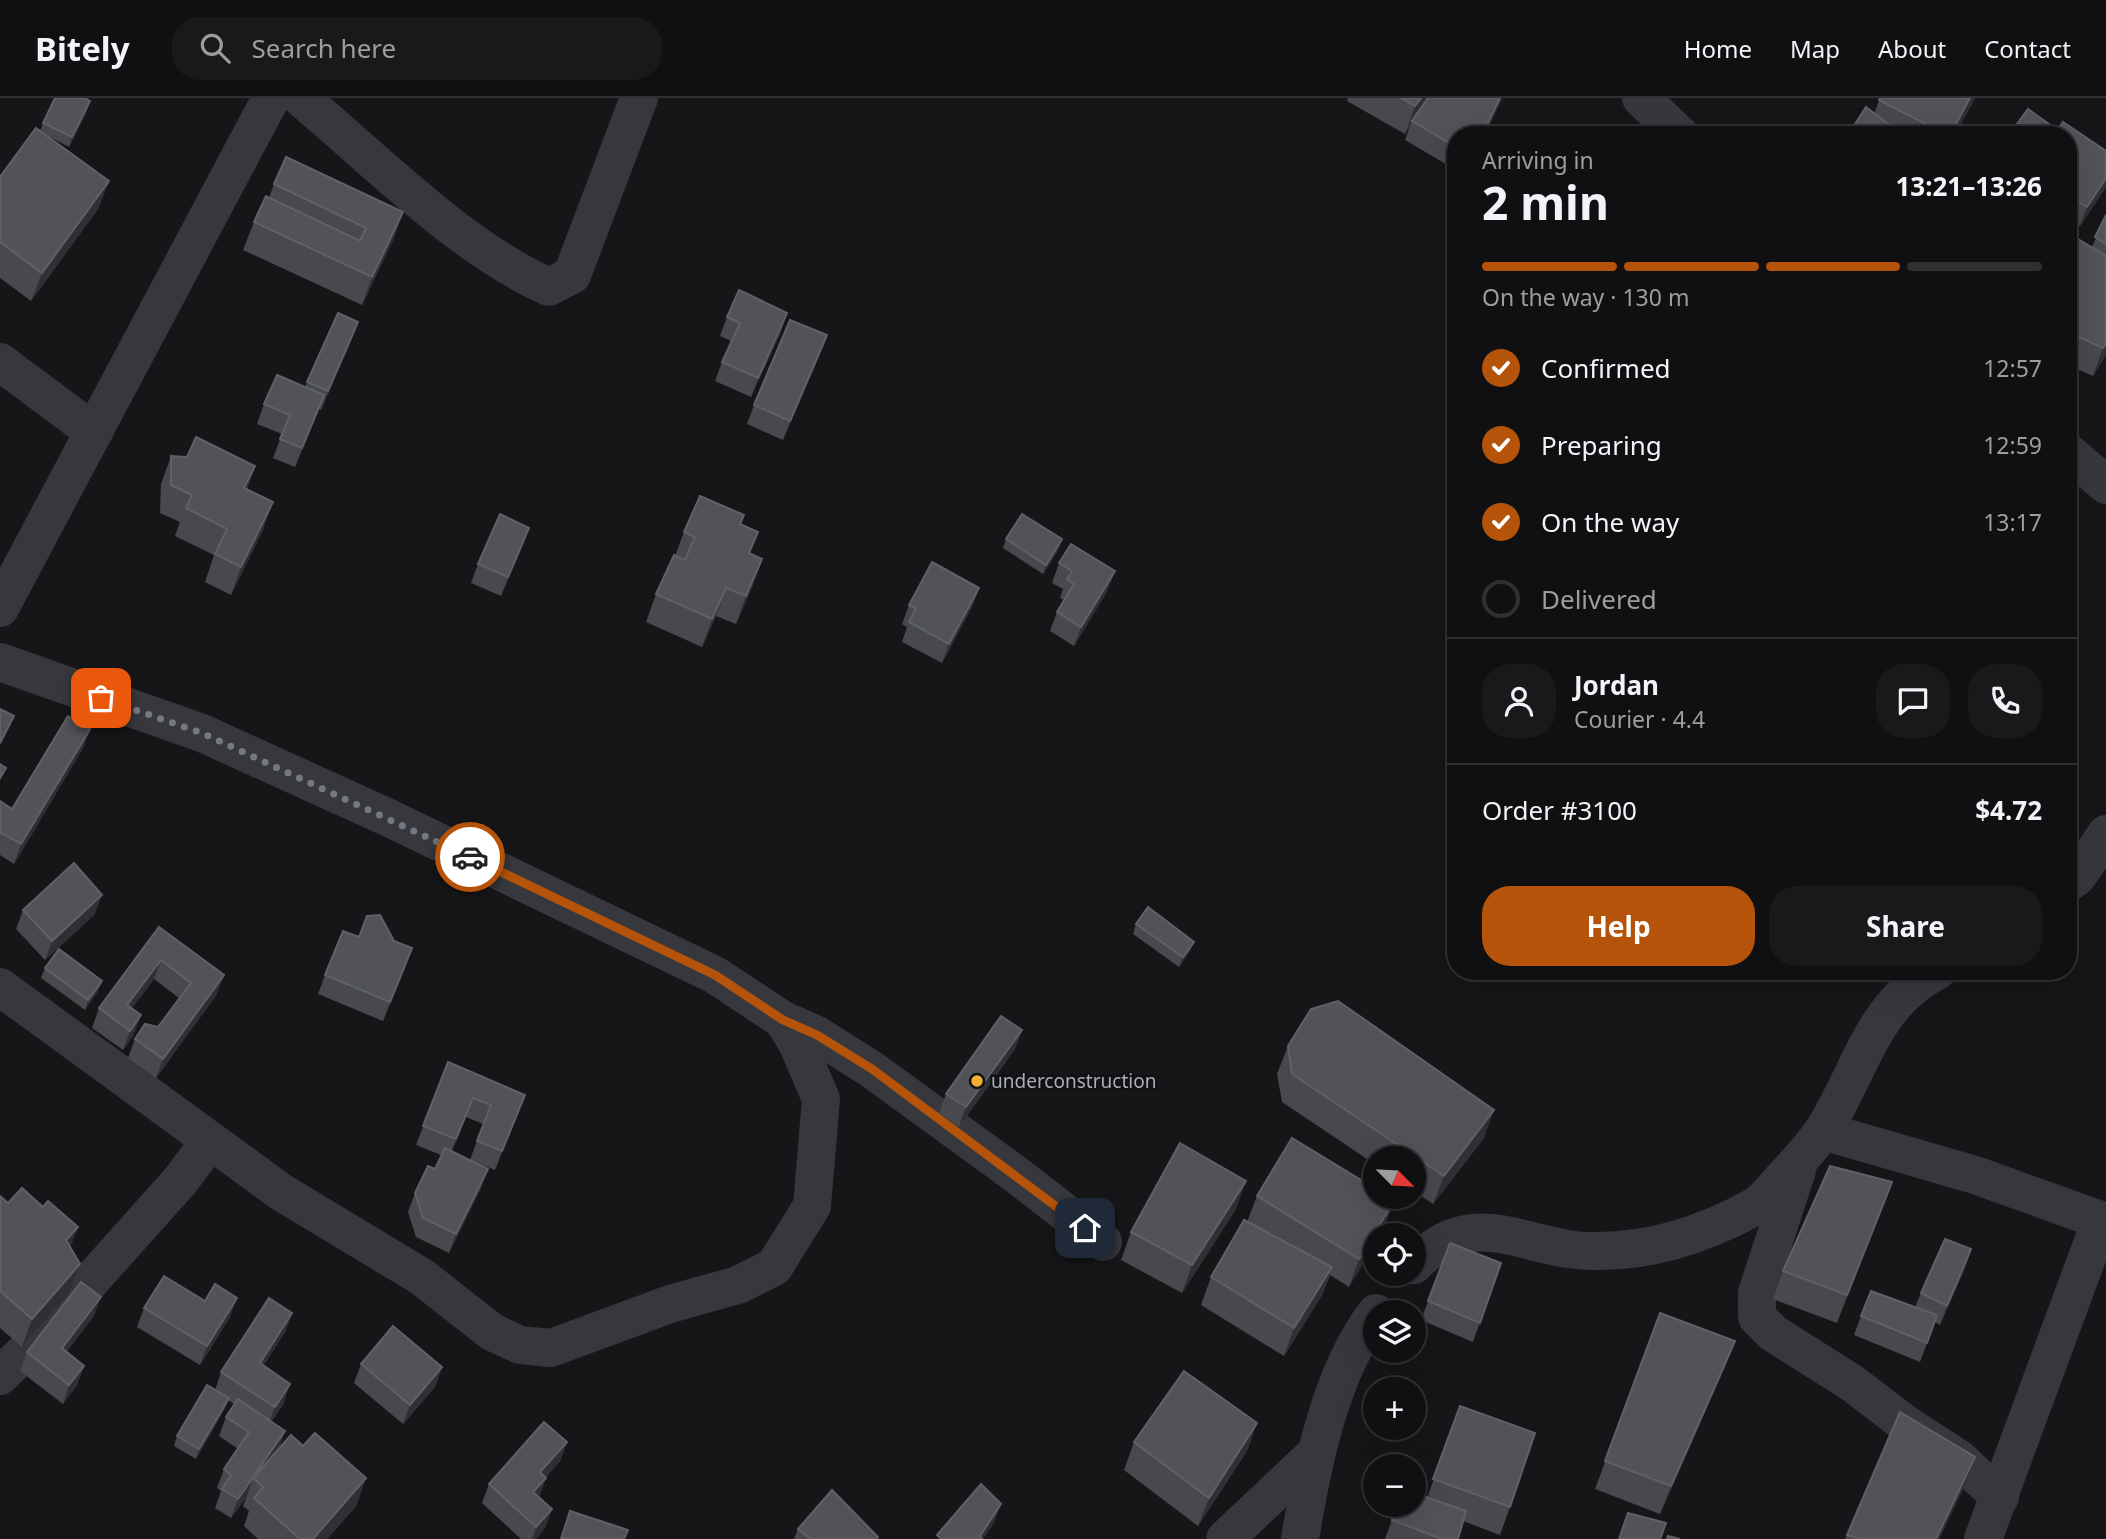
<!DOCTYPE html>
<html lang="en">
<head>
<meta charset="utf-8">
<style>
	:root { --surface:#101012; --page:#19191b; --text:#f1f3f6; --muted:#9c9d9f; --line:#303032; --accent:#b45309 }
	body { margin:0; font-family:"Noto Sans",sans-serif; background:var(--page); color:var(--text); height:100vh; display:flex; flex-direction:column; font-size:26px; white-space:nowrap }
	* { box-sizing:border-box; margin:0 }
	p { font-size:23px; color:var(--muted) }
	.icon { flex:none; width:38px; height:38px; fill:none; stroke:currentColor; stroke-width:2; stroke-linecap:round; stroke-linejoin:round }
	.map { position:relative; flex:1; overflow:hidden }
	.details { position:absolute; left:1447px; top:28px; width:630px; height:854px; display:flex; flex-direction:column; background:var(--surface); border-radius:28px; box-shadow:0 7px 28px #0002,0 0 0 2px var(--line) }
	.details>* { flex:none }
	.needle { width:46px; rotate:114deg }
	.tools { position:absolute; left:1363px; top:1048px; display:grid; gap:14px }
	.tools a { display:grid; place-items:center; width:63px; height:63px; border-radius:50%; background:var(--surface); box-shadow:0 7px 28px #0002,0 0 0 2px var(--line); font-size:35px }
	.pin { position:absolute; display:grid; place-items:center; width:60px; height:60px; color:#fff; margin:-30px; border-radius:14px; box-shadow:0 4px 10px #0006 }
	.courier { position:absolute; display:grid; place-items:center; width:70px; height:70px; margin:-35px; border:5px solid #b45309; border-radius:50%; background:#fff; color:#222; box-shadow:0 2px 9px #0007 }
	.headline em { font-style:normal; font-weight:700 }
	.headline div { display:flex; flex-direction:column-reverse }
	.headline { display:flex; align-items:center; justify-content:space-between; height:119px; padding:0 35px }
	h1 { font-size:46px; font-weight:700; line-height:52px }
	.bar { display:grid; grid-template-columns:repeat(4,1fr); gap:10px 7px; align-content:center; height:84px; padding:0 35px }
	.bar i { height:9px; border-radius:5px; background:var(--line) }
	.bar .active { background:var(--accent) }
	.bar p { grid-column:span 4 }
	.line { display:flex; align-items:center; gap:18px; padding:0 35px; border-top:2px solid var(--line) }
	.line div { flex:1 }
	.round { display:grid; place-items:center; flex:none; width:74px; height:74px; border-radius:28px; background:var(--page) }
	ol { padding:0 35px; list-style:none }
	li { display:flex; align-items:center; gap:21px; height:77px }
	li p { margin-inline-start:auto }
	li .icon { padding:7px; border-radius:50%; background:var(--accent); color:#fff; stroke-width:4 }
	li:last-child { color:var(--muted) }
	li i { width:38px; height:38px; border:4px solid var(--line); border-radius:50% }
	.cta { display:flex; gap:14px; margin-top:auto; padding:14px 35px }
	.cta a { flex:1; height:80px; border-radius:28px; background:var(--accent); color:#fff; font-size:28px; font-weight:700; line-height:80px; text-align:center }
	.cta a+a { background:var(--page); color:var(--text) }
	header { display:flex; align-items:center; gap:42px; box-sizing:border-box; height:98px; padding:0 35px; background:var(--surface); border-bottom:2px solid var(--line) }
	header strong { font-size:33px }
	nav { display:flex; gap:38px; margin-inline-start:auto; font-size:24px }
	.search { width:490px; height:63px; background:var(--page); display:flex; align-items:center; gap:18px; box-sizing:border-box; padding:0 24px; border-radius:28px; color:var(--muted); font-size:26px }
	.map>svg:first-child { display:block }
</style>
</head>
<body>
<header>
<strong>Bitely</strong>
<div class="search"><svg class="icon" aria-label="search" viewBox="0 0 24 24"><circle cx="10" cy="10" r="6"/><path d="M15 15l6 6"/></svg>Search here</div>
<nav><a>Home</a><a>Map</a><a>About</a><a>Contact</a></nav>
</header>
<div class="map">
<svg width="2106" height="1441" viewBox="0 0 2106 1441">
	<rect width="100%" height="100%" fill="#161618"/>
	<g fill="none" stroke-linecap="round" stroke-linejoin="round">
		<g stroke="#37383d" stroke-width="38">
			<path d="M301,0c74,62 160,150 248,189l23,-12 67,-177"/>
			<path d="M1641,0l39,37"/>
			<path d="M0,264l94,70"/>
			<path d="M2068,354l38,33"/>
			<path d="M0,510l271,-510"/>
			<path d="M0,564l202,71 187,85 326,157 68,45 34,15 54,34 147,107 85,66"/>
			<path d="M2068,785l9,-6 29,-43"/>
			<path d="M0,889l281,205 141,85 70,55 28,13 31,3 119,-44 68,-19 36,-18 38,-61 9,-107 -24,-56 -14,-23"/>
			<path d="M1823,1033l152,44 131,47"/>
			<path d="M1797,1072l-40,123v24l16,16 79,50 55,42 51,33 42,39"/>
			<path d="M1414,1167c60,-64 110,-14 179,-14 57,1 112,-17 161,-44 12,-7 21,-21 30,-30 13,-14 27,-29 38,-45 38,-57 48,-127 115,-161"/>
			<path d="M0,1278l44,-43 136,-152 30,-40"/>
			<path d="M1225,1441l89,-84"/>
			<path d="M1300,1441c12,-73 30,-166 76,-226"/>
			<path d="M1983,1441l118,-319"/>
		</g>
	</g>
	<g fill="#47494d">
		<path d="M1348,0h154l-17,37h-29v35l-51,-30 5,-14 -5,8 -58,-33z"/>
		<path d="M1880,0h95l-20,37h-107l26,-21z"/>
		<path d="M87,13l-18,36 -21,-11 61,45 -11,28 -67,92 -31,-23v-101l40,-46 3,-8z"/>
		<path d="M2068,37l38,16v36l-26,39 -12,-7z"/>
		<path d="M274,86l129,28 -10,28 -31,65 -119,-55 11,-28 15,-24z"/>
		<path d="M2106,117v140l-13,21 -25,-11v-109l24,-9z"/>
		<path d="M787,215l-6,19 -30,65 -36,-16 7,-19 9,-21 -11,-5 7,-19z"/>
		<path d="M358,224l-7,19 -30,69 -2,-1 -24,58 -22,-9 9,-24 -25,-10 7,-20 41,-17 2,-5z"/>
		<path d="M820,256l-37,86 -36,-16 7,-19z"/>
		<path d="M171,358l84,10 -8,23 16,41 -32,65 -26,-13 9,-27 -39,-19 5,-14 -20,-9 1,-29z"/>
		<path d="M740,426l10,30 12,5 -10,28 -16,37 -20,-8 -14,31 -56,-25 10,-28 19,-38 9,-24z"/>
		<path d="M1006,441l53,10 -16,25 -40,-26z"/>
		<path d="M522,449l-21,49 -30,-13 7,-19z"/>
		<path d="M1059,465l49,27 -34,56 -24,-15 7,-19 7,-12 -4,-2 3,-9 -11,-6z"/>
		<path d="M979,490l-7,19 -30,56 -40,-21 5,-15 -5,-3 7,-19z"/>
		<path d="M90,631l-7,19 -69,116 -14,-9v-54l12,8z"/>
		<path d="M23,812l72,4 -50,46 -29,-31z"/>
		<path d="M1136,826l54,27 -11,16 -46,-33z"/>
		<path d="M159,829l58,67 -61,84 -28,-20 7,-19 23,-12 21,-29 -25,-19 -22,29 2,26 -11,16 -31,-22 7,-20z"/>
		<path d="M359,839l46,31 -22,53 -65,-27 7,-19z"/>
		<path d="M45,870l53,23 -13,19 -44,-32z"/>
		<path d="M1022,932l-7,19 -56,78 -20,-14 7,-19z"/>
		<path d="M1288,948l196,92 -51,66 -19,-13v-33h-38v7l-94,-63 -5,-28z"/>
		<path d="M448,964l77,33 -30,75 -25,-10 13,-36 -17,-7 -14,34 29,37 -32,65 -33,-16 -8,-25 7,-19 20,-24 6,-14 -25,-10z"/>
		<path d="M1892,1084l-55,141 -64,-24 10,-28z"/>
		<path d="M0,1098l8,7 35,4 35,20 -8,20 10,17 -10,28 -48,55 -22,-19z"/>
		<path d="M1257,1098l127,33 -4,7h-4l-27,51 -19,-12 -8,20 -38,61 -83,-51 10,-28 36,-55z"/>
		<path d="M1236,1111l-54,84 -61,-33 10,-28z"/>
		<path d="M1450,1145l51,20 -28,79 -52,-22z"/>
		<path d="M1971,1151l-6,19 -25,57 -5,-3 -15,40 -66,-27 7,-19 54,-9 6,-14z"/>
		<path d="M144,1210l86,9 -30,48 -63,-38z"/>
		<path d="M292,1215l-7,19 -22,34 21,37 -13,19 14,9 -7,19 25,-4 63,32 -10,28 -29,33h-69l-14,-13 5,-15 -6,-5 4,-10 -16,22 -16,-10 6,-17 -4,-3 7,-19 14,-20 -19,-13 7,-19 8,-13 -6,-4 -3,8 -29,51 -22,-13 3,-10 38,-46 6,-18z"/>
		<path d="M1660,1215l75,28 -11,28 -64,145 -65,-25z"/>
		<path d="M94,1218l-28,36 18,14 -7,19 -14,19 -43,-33 7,-19z"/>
		<path d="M361,1266l81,3 -7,20 -32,37 -49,-41z"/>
		<path d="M1460,1308l50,101 -10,28 -37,-14 -5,18h-73l7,-19 35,-22z"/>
		<path d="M1900,1314l75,45 -10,28 -26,54h-94z"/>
		<path d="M1257,1325l-10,28 -49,75 -74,-56 10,-28z"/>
		<path d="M567,1344l-7,19 -14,16 -7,20 13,12 -7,19 -9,11h-15l-39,-36 7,-19z"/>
		<path d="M798,1431l80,8 -1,2h-83z"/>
	</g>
	<g fill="#2f3033">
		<path d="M1421,0h7l-16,23 -7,13 10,-28z"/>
		<path d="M1500,0h2l-3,7 -14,30h-3z"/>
		<path d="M1970,0h5l-20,37h-5z"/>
		<path d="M90,3l-3,10 -18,36 3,-10z"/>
		<path d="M2106,80v9l-26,39 7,-19z"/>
		<path d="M109,83l-11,28 -67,92 11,-28z"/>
		<path d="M403,114l-10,28 -31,65 10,-28z"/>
		<path d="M787,215l-6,19 -30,65 7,-19z"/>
		<path d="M358,224l-7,19 -30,69 7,-19z"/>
		<path d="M827,237l-7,19 -37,86 7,-19z"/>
		<path d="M2106,246v11l-13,21 10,-28z"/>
		<path d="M324,297l-7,19 -22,53 7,-19z"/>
		<path d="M255,368l-10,28 -1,-6z"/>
		<path d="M273,404l-10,28 -32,65 10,-28z"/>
		<path d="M529,430l-7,19 -21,49 7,-19z"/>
		<path d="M1062,441l-3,10 -16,25 3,-9z"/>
		<path d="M762,461l-10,28 -16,37 10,-28z"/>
		<path d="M1115,473l-7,19 -34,56 7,-19z"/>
		<path d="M726,490l-10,28 -14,31 10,-28z"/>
		<path d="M979,490l-7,19 -30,56 7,-19z"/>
		<path d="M14,618l-4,9 -10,21v-3z"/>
		<path d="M90,631l-7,19 -69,116 7,-20z"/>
		<path d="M102,797l-7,19 -50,46 7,-19z"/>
		<path d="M1194,844l-4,9 -11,16 4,-10z"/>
		<path d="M412,850l-7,20 -22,53 7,-19z"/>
		<path d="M161,862l-7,19 -34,45 7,-19z"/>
		<path d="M224,877l-7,19 -61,84 7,-19z"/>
		<path d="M102,883l-4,10 -13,19 3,-10z"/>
		<path d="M141,917l-7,19 -11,16 7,-19z"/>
		<path d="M1022,932l-7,19 -56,78 7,-20z"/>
		<path d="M525,997l-7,19 -23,56 7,-19z"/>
		<path d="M473,1000l-7,19 -17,41 7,-19z"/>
		<path d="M1494,1012l-10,28 -51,66 11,-28z"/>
		<path d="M488,1071l-7,19 -32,65 7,-19z"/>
		<path d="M1246,1083l-10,28 -54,84 10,-28z"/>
		<path d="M1892,1084l-10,28 -45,113 10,-28z"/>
		<path d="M1394,1103l-10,28 -4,7h-4v7l-27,44 10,-28z"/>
		<path d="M78,1129l-11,28 -1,-15z"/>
		<path d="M1971,1151l-6,19 -25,57 7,-19z"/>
		<path d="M80,1166l-10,28 -48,55 10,-28z"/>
		<path d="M1332,1169l-10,28 -38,61 10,-28z"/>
		<path d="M101,1199l-7,19 -39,51 7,-19z"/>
		<path d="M237,1200l-7,19 -30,48 7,-19z"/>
		<path d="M292,1215l-7,19 -32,50 7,-19z"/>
		<path d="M1735,1243l-11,28 -64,145 11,-28z"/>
		<path d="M84,1268l-7,19 -14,19 6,-19z"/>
		<path d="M442,1269l-7,20 -32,37 7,-19z"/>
		<path d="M290,1286l-6,19 -16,23 7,-19z"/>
		<path d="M229,1300l-4,10 -29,51 3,-10z"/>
		<path d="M1257,1325l-10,28 -49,75 11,-28z"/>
		<path d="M285,1333l-7,20 -25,27 -6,18 -16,22 7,-19z"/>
		<path d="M567,1344l-7,19 -26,30 6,-19z"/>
		<path d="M1975,1359l-10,28 -26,54h-3z"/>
		<path d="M366,1380l-10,28 -29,33h-14z"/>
		<path d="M546,1380l-7,19 -13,15 7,-20z"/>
		<path d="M1001,1406l-7,19 -11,16h-5z"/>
		<path d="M552,1411l-7,19 -9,11h-4l4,-12z"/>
	</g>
	<g fill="#525359" stroke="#5f6168" stroke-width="2">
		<path d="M55,0h29l6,3 -18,36 -29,-14z"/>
		<path d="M1401,0h20l-6,8z"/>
		<path d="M1428,0h72l-18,37h-26v12l-44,-26z"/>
		<path d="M1880,0h90l-20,37h-3l-68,-35z"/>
		<path d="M1866,9l37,28h-55z"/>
		<path d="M2028,11l25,18 -6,8h-38z"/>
		<path d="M2063,24l43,29v27l-19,29 -19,-11v-61h-14z"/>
		<path d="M36,30l73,53 -67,92 -42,-31v-65z"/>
		<path d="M286,59l117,55 -31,65 -118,-55 12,-26 94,45 6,-13 -92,-44z"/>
		<path d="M2106,117v29l-11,-7z"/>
		<path d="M2078,141l28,17v88l-3,4 -35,-16v-76z"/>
		<path d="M739,192l48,23 -29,65 -36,-16 18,-39 -13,-6z"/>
		<path d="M338,215l20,9 -30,69 -21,-9z"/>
		<path d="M790,222l37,15 -37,86 -36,-16z"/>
		<path d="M277,277l47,20 -22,53 -22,-9 10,-24 -26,-11z"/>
		<path d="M196,339l59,29 -11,22 29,14 -32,65 -26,-13 12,-25 -41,-21 6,-13 -21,-10v-29l16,1z"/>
		<path d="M700,398l44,19 -4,9 18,8 -9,21 13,6 -16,37 -20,-8 -14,31 -56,-25 18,-39 11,5 10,-23 -11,-5z"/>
		<path d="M500,416l29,14 -21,49 -30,-13z"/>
		<path d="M1022,416l40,25 -16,26 -40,-26z"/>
		<path d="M1071,446l44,27 -34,56 -24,-15 17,-28 -7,-5 5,-8 -13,-8z"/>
		<path d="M932,464l47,26 -30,56 -40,-22 7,-13 -7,-4z"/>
		<path d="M0,611l14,7 -14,27z"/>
		<path d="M68,618l22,13 -69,115 -21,-12v-31l12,8z"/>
		<path d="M0,666l6,4 -6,10z"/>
		<path d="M74,765l28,32 -50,46 -29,-31z"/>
		<path d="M1148,809l46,35 -11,15 -47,-33z"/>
		<path d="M380,817l14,26 18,7 -22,54 -65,-27 18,-44 16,6 8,-21z"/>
		<path d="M159,829l65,48 -61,84 -28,-20 10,-15 13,3 33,-44 -30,-23 -34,45 14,10 -11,16 -31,-23z"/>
		<path d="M59,851l43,32 -14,19 -43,-32z"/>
		<path d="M1338,903l156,109 -50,66 -152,-102 -4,-28 23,-37z"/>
		<path d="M1001,918l21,14 -56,77 -20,-13z"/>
		<path d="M448,964l77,33 -23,56 -25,-10 14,-36 -18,-7 -17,41 -33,-13z"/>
		<path d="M1292,1040l84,51v8h12l6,4 -35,58 -102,-63z"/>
		<path d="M1180,1045l66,38 -54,84 -61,-33z"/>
		<path d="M445,1050l43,21 -32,65 -33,-16 -8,-25 13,-27 7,3z"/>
		<path d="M1830,1068l62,16 -45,113 -64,-24z"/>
		<path d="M22,1090l21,19 5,-6 30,26 -12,13 14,24 -48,55 -32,-28v-95l8,7z"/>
		<path d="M1244,1122l88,47 -38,61 -83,-51z"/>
		<path d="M1945,1141l26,10 -24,57 -26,-13z"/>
		<path d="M1450,1145l51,20 -21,60 -52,-22z"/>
		<path d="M164,1178l41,25 10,-17 22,14 -30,48 -63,-38z"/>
		<path d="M81,1184l20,15 -39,51 22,18 -15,19 -42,-33z"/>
		<path d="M1871,1193l66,24 -10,28 -66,-27z"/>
		<path d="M269,1200l23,15 -32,50 30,21 -15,23 -54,-35z"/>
		<path d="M1660,1215l75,28 -64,145 -66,-25z"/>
		<path d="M393,1228l49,41 -32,38 -49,-41z"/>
		<path d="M1184,1273l73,52 -48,75 -75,-56z"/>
		<path d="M207,1287l22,13 -30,51 -22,-13z"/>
		<path d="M238,1301l47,32 -47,68 -16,-10 9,-14 -7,-6 25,-37 -23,-15z"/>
		<path d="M1460,1308l75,27 -25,74 -77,-28z"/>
		<path d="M1900,1314l75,45 -39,82h-76l-13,-4z"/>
		<path d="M544,1324l23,20 -27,30 6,6 -13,14 19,17 -16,18 -47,-43z"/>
		<path d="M315,1335l51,45 -53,61h-13l-46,-41 9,-11 -10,-9 38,-43 12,11z"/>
		<path d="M981,1386l20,20 -21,32 2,3h-41l-4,-4z"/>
		<path d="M832,1392l46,47 -2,2h-65l-13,-10z"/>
		<path d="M1414,1395l52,18 -8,28h-16l-50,-19 6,-15h16z"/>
		<path d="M570,1413l58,19 -4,9h-63z"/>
		<path d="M1628,1415l38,10 -6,16h-41z"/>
		<path d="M1668,1438l12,3h-13z"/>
	</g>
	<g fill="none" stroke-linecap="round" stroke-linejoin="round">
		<path stroke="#757880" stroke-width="7" stroke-dasharray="0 12.6" d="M101,600l101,35 268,124"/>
		<path stroke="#b45309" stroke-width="9" d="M470,759l245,118 68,45 34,15 55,34 213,159"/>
	</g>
	<circle fill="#f2b134" stroke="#111113" stroke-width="2.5" cx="977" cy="983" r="7"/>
	<g text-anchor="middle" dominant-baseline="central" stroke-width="5" stroke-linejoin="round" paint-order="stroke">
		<g font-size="19" fill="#a8adb8" stroke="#111113" text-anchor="start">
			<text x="991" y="983">underconstruction</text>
		</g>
	</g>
</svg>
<div class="tools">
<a><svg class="needle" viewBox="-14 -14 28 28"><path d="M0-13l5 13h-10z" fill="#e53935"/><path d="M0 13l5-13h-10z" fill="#9c9d9f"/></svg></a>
<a><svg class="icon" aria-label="locate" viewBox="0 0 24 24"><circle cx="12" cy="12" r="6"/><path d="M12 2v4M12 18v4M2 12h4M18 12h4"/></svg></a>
<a><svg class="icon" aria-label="layers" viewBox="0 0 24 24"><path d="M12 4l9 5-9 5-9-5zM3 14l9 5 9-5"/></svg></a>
<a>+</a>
<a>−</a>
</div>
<div class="pin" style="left:101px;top:600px;background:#ea580c"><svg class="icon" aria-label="bag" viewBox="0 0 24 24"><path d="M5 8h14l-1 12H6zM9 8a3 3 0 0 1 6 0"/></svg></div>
<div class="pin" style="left:1085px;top:1130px;background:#1f2937"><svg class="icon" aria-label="home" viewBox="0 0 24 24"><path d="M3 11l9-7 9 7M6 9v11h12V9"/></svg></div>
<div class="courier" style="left:470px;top:759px"><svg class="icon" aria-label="car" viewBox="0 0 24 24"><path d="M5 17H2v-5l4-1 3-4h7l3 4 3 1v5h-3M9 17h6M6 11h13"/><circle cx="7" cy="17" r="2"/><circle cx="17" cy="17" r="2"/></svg></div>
<section class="details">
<div class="headline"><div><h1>2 min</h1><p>Arriving in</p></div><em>13:21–13:26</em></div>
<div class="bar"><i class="active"></i><i class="active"></i><i class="active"></i><i></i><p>On the way · 130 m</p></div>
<ol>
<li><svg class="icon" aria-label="check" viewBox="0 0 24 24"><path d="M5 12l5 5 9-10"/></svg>Confirmed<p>12:57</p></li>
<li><svg class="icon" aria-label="check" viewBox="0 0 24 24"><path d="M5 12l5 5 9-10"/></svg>Preparing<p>12:59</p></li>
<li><svg class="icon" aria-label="check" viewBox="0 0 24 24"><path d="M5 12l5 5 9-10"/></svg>On the way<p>13:17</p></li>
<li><i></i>Delivered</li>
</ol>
<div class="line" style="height:126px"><a class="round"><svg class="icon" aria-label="person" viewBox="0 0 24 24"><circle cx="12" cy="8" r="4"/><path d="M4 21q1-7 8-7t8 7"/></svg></a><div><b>Jordan</b><p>Courier · 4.4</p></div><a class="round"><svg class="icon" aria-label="chat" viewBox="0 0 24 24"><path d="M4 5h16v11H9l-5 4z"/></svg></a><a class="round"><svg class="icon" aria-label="phone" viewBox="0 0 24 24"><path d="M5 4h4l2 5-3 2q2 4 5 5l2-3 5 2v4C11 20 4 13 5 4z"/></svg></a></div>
<div class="line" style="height:91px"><div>Order #3100</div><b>$4.72</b></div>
<div class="cta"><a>Help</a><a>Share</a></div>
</section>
</div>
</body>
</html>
